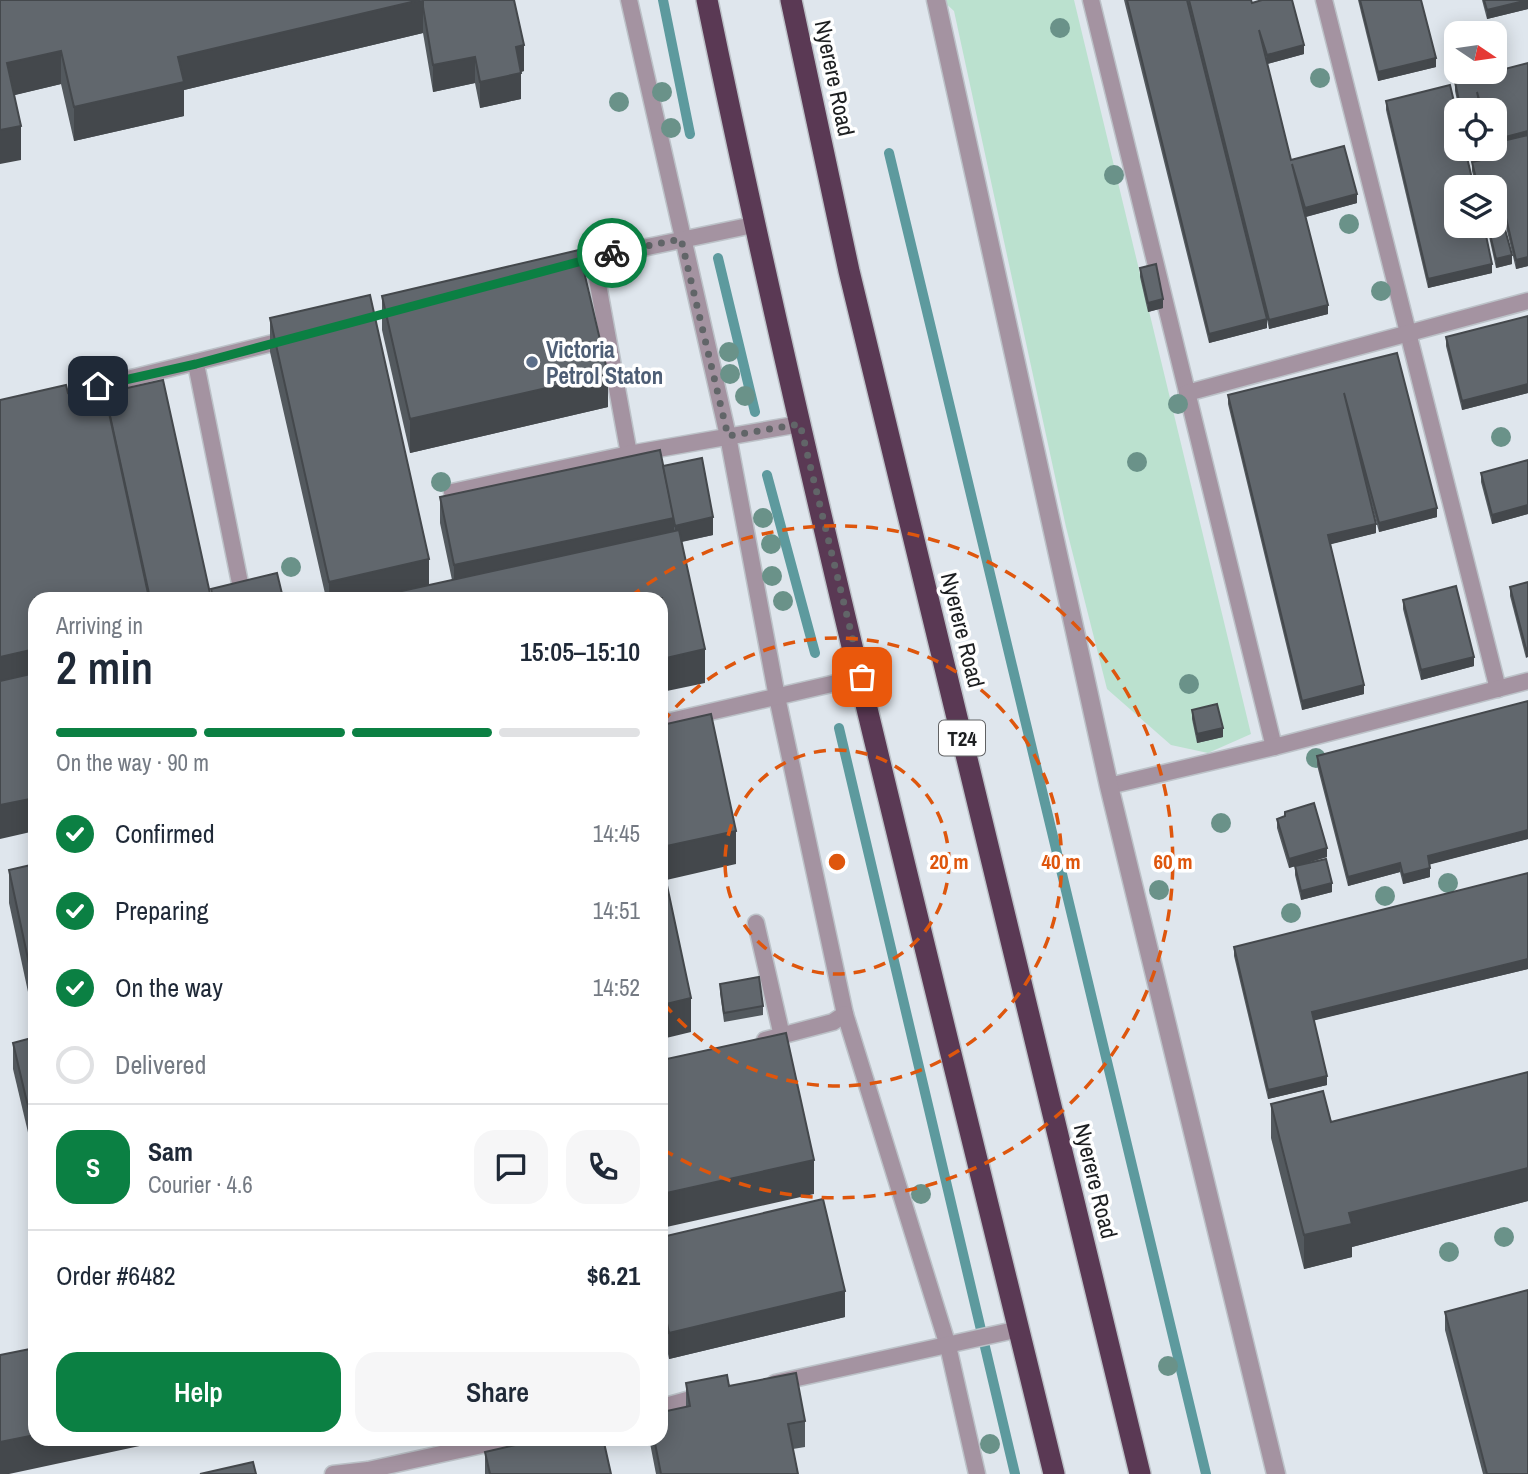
<!DOCTYPE html>
<html lang="en">
<head>
<meta charset="utf-8">
<style>
	:root { --surface:#fff; --page:#f6f6f7; --text:#1f2937; --muted:#747a83; --line:#e0e1e3; --accent:#0b8043 }
	body { margin:0; font-family:"Archivo Narrow",sans-serif; background:var(--page); color:var(--text); height:100vh; display:flex; flex-direction:column; font-size:26px; white-space:nowrap }
	* { box-sizing:border-box; margin:0 }
	p { font-size:23px; color:var(--muted) }
	.icon { flex:none; width:38px; height:38px; fill:none; stroke:currentColor; stroke-width:2; stroke-linecap:round; stroke-linejoin:round }
	.map { position:relative; flex:1; overflow:hidden }
	.panel { position:absolute; left:28px; top:592px; width:640px; height:854px; display:flex; flex-direction:column; background:var(--surface); border-radius:21px; box-shadow:0 4px 18px #0003 }
	.panel>* { flex:none }
	.needle { width:46px; rotate:103deg }
	.buttons { position:absolute; left:1444px; top:21px; display:grid; gap:14px }
	.buttons a { display:grid; place-items:center; width:63px; height:63px; border-radius:14px; background:var(--surface); box-shadow:0 4px 18px #0003; font-size:35px }
	.pin { position:absolute; display:grid; place-items:center; width:60px; height:60px; color:#fff; margin:-30px; border-radius:14px; box-shadow:0 4px 10px #0006 }
	.courier { position:absolute; display:grid; place-items:center; width:70px; height:70px; margin:-35px; border:5px solid #0b8043; border-radius:50%; background:#fff; color:#222; box-shadow:0 2px 9px #0007 }
	.headline em { font-style:normal; font-weight:600 }
	.headline div { display:flex; flex-direction:column-reverse }
	.headline { display:flex; align-items:center; justify-content:space-between; height:119px; padding:0 28px }
	h1 { font-size:46px; font-weight:600; line-height:52px }
	.bar { display:grid; grid-template-columns:repeat(4,1fr); gap:10px 7px; align-content:center; height:84px; padding:0 28px }
	.bar i { height:9px; border-radius:5px; background:var(--line) }
	.bar .current { background:var(--accent) }
	.bar p { grid-column:span 4 }
	.line { display:flex; align-items:center; gap:18px; padding:0 28px; border-top:2px solid var(--line) }
	.line div { flex:1 }
	.round { display:grid; place-items:center; flex:none; width:74px; height:74px; border-radius:21px; background:var(--page) }
	ol { padding:0 28px; list-style:none }
	li { display:flex; align-items:center; gap:21px; height:77px }
	li p { margin-inline-start:auto }
	li .icon { padding:7px; border-radius:50%; background:var(--accent); color:#fff; stroke-width:4 }
	li:last-child { color:var(--muted) }
	li i { width:38px; height:38px; border:4px solid var(--line); border-radius:50% }
	.cta { display:flex; gap:14px; margin-top:auto; padding:14px 28px }
	.cta a { flex:1; height:80px; border-radius:21px; background:var(--accent); color:#fff; font-size:28px; font-weight:600; line-height:80px; text-align:center }
	.cta a+a { background:var(--page); color:var(--text) }
	.map>svg:first-child { display:block }
</style>
</head>
<body>
<div class="map">
<svg width="1528" height="1474" viewBox="0 0 1528 1474">
	<rect width="100%" height="100%" fill="#dfe6ed"/>
	<path fill="#bbe1cf" d="M942,0h132l177,734 -43,19 -37,-8 -64,-56 -41,-162 -112,-516z"/>
	<g fill="none" stroke-linecap="round" stroke-linejoin="round">
		<g stroke="#5d9a9e" stroke-width="10">
			<path d="M663,0l27,134"/>
			<path d="M889,153l317,1321"/>
			<path d="M718,258l37,154"/>
			<path d="M767,475l48,178"/>
			<path d="M839,728l176,746"/>
		</g>
		<g stroke="#bcc2c8" stroke-width="19">
			<g id="lane">
				<path d="M629,0l99,436 49,261 68,317 -12,8 -68,18"/>
				<path d="M1091,0l183,747"/>
				<path d="M1324,0l174,689"/>
				<path d="M593,257l36,197"/>
				<path d="M561,265l192,-40"/>
				<path d="M196,364l46,229"/>
				<path d="M83,390l206,-51"/>
				<path d="M1187,393l341,-92"/>
				<path d="M452,492l177,-38 171,-30"/>
				<path d="M662,723l200,-46"/>
				<path d="M1109,786l165,-39 254,-66"/>
				<path d="M756,923l26,113"/>
				<path d="M845,1014l103,332 29,128"/>
				<path d="M775,1383l244,-54"/>
				<path d="M662,1407l43,-12"/>
				<path d="M333,1474l35,-4 146,-32"/>
			</g>
		</g>
		<g stroke="#bcc2c8" stroke-width="21">
			<path id="street" d="M936,0l173,786 167,688"/>
		</g>
		<g stroke="#bcc2c8" stroke-width="24">
			<g id="highway">
				<path d="M707,0c102,494 228,984 347,1474"/>
				<path d="M791,0l58,271 291,1203"/>
			</g>
		</g>
		<use href="#lane" stroke="#a493a1" stroke-width="16"/>
		<use href="#street" stroke="#a493a1" stroke-width="18"/>
		<use href="#highway" stroke="#5a3954" stroke-width="21"/>
	</g>
	<g fill="#6a9289">
		<circle cx="1060" cy="28" r="10"/>
		<circle cx="1320" cy="78" r="10"/>
		<circle cx="662" cy="92" r="10"/>
		<circle cx="619" cy="102" r="10"/>
		<circle cx="671" cy="128" r="10"/>
		<circle cx="1114" cy="175" r="10"/>
		<circle cx="1349" cy="224" r="10"/>
		<circle cx="1381" cy="291" r="10"/>
		<circle cx="729" cy="352" r="10"/>
		<circle cx="730" cy="374" r="10"/>
		<circle cx="745" cy="396" r="10"/>
		<circle cx="1178" cy="404" r="10"/>
		<circle cx="1501" cy="437" r="10"/>
		<circle cx="1137" cy="462" r="10"/>
		<circle cx="441" cy="482" r="10"/>
		<circle cx="763" cy="518" r="10"/>
		<circle cx="771" cy="544" r="10"/>
		<circle cx="291" cy="567" r="10"/>
		<circle cx="772" cy="576" r="10"/>
		<circle cx="783" cy="601" r="10"/>
		<circle cx="1189" cy="684" r="10"/>
		<circle cx="1316" cy="758" r="10"/>
		<circle cx="1221" cy="823" r="10"/>
		<circle cx="1448" cy="883" r="10"/>
		<circle cx="1159" cy="890" r="10"/>
		<circle cx="1385" cy="896" r="10"/>
		<circle cx="1291" cy="913" r="10"/>
		<circle cx="921" cy="1194" r="10"/>
		<circle cx="1504" cy="1237" r="10"/>
		<circle cx="1449" cy="1252" r="10"/>
		<circle cx="1168" cy="1366" r="10"/>
		<circle cx="990" cy="1444" r="10"/>
	</g>
	<g fill="#53595e">
		<path d="M0,0h514l10,71 -3,1v27l-41,9 -5,-25 -42,9 -10,-59 -239,57v26l-110,25 -13,-57 -47,11 7,65z"/>
		<path d="M1124,0h127l1,3 52,51 -37,10 24,96 66,43 -51,14 22,97 -59,15 -2,-9v8l-58,15z"/>
		<path d="M1358,0h63l15,67 -58,14z"/>
		<path d="M1482,0h46v9l-41,10z"/>
		<path d="M1528,63v203l-12,3 -10,-42h-1l7,37 -16,4 -8,-36h-1l-2,-6h9v-39h-18l-4,-16v-9l16,-4 -1,-9h7v-39h-35l-4,-19v-9z"/>
		<path d="M1386,101l106,172 -64,15 -42,-178z"/>
		<path d="M1140,268l23,40 -15,4 -8,-35z"/>
		<path d="M382,296l226,111 -198,46 -28,-123z"/>
		<path d="M1528,316v77l-66,17 -16,-64v-9z"/>
		<path d="M270,318l159,267 23,-5 -12,-57v-26l223,-31 50,69 -31,7 23,141 -43,-85h-336l-56,-246z"/>
		<path d="M1397,353l40,164 -58,15 -8,-30 5,31 -46,11 34,150 -62,16 -74,-306v-9z"/>
		<path d="M1528,460v54l-36,10 -11,-42v-9z"/>
		<path d="M1528,582l-2,76 -16,-62v-9z"/>
		<path d="M1403,600l71,66 -53,14 -18,-71z"/>
		<path d="M1528,701v138l-98,25v13l-27,7 -3,-12 -52,14 -31,-121v-9z"/>
		<path d="M1192,710l31,27 -26,6 -5,-24z"/>
		<path d="M1285,812l42,45 -27,8 32,27 -31,8 -6,-25v-9l-6,2 -12,-40v-9l8,-2z"/>
		<path d="M35,864v156h-1l-25,-117v-33z"/>
		<path d="M1528,873v96l-214,51 13,65 -59,14 -34,-143v-9z"/>
		<path d="M720,984l43,22v9l-39,7 -4,-29z"/>
		<path d="M35,1037v125l-22,-93v-26z"/>
		<path d="M1528,1072v129l-176,46v10l-48,12 -33,-131v-34l60,18z"/>
		<path d="M662,1237l183,80 -176,42 -7,-34z"/>
		<path d="M1445,1312l83,162h-45l-38,-144z"/>
		<path d="M686,1383l43,3 76,35v26l-12,2 5,25h-142l-7,-36h13l24,-31z"/>
		<path d="M485,1452l126,22h-126z"/>
	</g>
	<g fill="#44484c">
		<path d="M423,0v33l-239,57v26l-110,25v-34l104,-50z"/>
		<path d="M1528,0v9l-41,10v-9z"/>
		<path d="M524,45v26l-8,2v-26z"/>
		<path d="M1304,45v9l-37,10v-9z"/>
		<path d="M61,51v33l-54,13v-34z"/>
		<path d="M475,57v26l-42,9v-27z"/>
		<path d="M1436,58v9l-58,14v-9z"/>
		<path d="M521,73v26l-41,9v-26z"/>
		<path d="M21,126v34l-21,4v-34z"/>
		<path d="M1528,131v9l-34,9v-9z"/>
		<path d="M1357,194v9l-52,14v-9z"/>
		<path d="M1506,218v9l-17,4 -1,-5v6h-1v-6h7v-5z"/>
		<path d="M1512,255v9l-16,4v-9z"/>
		<path d="M1528,257v9l-12,3v-9z"/>
		<path d="M1492,264v9l-64,15v-9z"/>
		<path d="M1163,299v9l-15,4v-9z"/>
		<path d="M1328,305v9l-59,15v-9z"/>
		<path d="M1267,319v9l-58,15v-9z"/>
		<path d="M608,374v33l-198,46v-34z"/>
		<path d="M1528,384v9l-66,17v-9z"/>
		<path d="M1528,505v9l-36,10v-9z"/>
		<path d="M1437,508v9l-58,15v-9z"/>
		<path d="M713,517v18l-38,8v-17z"/>
		<path d="M674,518v27l-220,47v-27z"/>
		<path d="M1376,524v9l-48,12v-10z"/>
		<path d="M429,559v34l-24,5h-76v-16z"/>
		<path d="M1528,648v9l-2,1v-9z"/>
		<path d="M35,649v34l-35,7v-33z"/>
		<path d="M705,649v34l-43,9v-33z"/>
		<path d="M1474,657v9l-53,14v-10z"/>
		<path d="M1364,685v9l-62,16v-9z"/>
		<path d="M1223,728v9l-26,6v-9z"/>
		<path d="M35,798v33l-35,8v-34z"/>
		<path d="M1528,830v9l-100,26v-9z"/>
		<path d="M736,831v33l-74,17v-34z"/>
		<path d="M1327,848v9l-38,11v-9z"/>
		<path d="M1400,863v9l-52,14v-9z"/>
		<path d="M1430,868v9l-27,7v-9z"/>
		<path d="M1332,883v9l-31,8v-9z"/>
		<path d="M1528,959v10l-216,52v-9z"/>
		<path d="M35,986v34h-1v-33z"/>
		<path d="M691,998v34l-29,7v-34z"/>
		<path d="M1327,1076v9l-59,14v-9z"/>
		<path d="M814,1160v34l-152,34v-34z"/>
		<path d="M1528,1168v33l-176,46v10l-48,12v-34l45,-22z"/>
		<path d="M845,1291v26l-176,42v-26z"/>
		<path d="M35,1435v3h142l-168,36h-9v-32z"/>
	</g>
	<g fill="#61676d" stroke="#44484c" stroke-width="2">
		<path d="M0,0h420l-242,57 6,25 -110,25 -13,-56 -54,12 14,63 -21,4z"/>
		<path d="M423,0h91l10,45 -8,2 5,26 -41,9 -5,-25 -42,8 -10,-58z"/>
		<path d="M1127,0h60l80,319 -58,15z"/>
		<path d="M1189,0h62l1,3 10,-3h30l12,45 -37,10 -8,-25 32,130 53,-14 13,48 -52,14 -13,-44 36,141 -59,15z"/>
		<path d="M1360,0h61l15,58 -58,14z"/>
		<path d="M1484,0h44l-41,10z"/>
		<path d="M1528,63v68l-34,9v-30h-12l-5,-18 4,18h-20l-6,-28z"/>
		<path d="M1450,85l6,25v39h9l9,38h-18v39h28l8,38 -64,15 -42,-178z"/>
		<path d="M1528,135v122l-12,3 -10,-42 -12,3v-34h-16l-6,-25 18,-4 -3,-9h7v-6z"/>
		<path d="M1503,222l9,33 -16,4 -8,-33h6v-1z"/>
		<path d="M579,250l29,124 -198,45 -28,-123z"/>
		<path d="M1156,264l7,35 -15,4 -8,-35z"/>
		<path d="M370,295l59,264 -100,23 -59,-264z"/>
		<path d="M1528,316v68l-66,17 -16,-64z"/>
		<path d="M1397,353l40,155 -58,15 -35,-130 32,131 -48,11 36,150 -62,16 -74,-306z"/>
		<path d="M163,380l48,218h-61l-45,-205z"/>
		<path d="M66,385l2,8 35,-8 46,213h-114v51l-35,8v-257z"/>
		<path d="M660,450l14,68 -220,47 -14,-68z"/>
		<path d="M702,458l11,59 -38,9 -12,-60z"/>
		<path d="M1528,460v45l-36,10 -11,-42z"/>
		<path d="M679,530l26,119 -43,10v-61h-292z"/>
		<path d="M277,573l6,25h-70l-2,-9z"/>
		<path d="M1528,582v66l-2,1 -16,-62z"/>
		<path d="M1456,586l18,71 -53,13 -18,-70z"/>
		<path d="M35,673v125l-35,7v-124z"/>
		<path d="M1528,701v129l-100,26 2,12 -27,7 -3,-12 -52,14 -31,-121z"/>
		<path d="M1217,704l6,24 -26,6 -5,-24z"/>
		<path d="M711,714l25,117 -74,16v-122z"/>
		<path d="M1314,803l13,45 -38,11 -12,-40 8,-3v-4z"/>
		<path d="M1326,859l6,24 -31,8 -6,-25z"/>
		<path d="M35,864v122l-1,1 -25,-117z"/>
		<path d="M1528,873v86l-216,53 15,64 -59,14 -34,-143z"/>
		<path d="M665,876l26,122 -29,7v-128z"/>
		<path d="M759,977l4,29 -39,7 -4,-29z"/>
		<path d="M786,1033l28,127 -152,34v-134z"/>
		<path d="M35,1037v99l-22,-93z"/>
		<path d="M1528,1072v96l-179,45 3,11 -48,11 -33,-131 52,-13 8,31z"/>
		<path d="M823,1199l22,92 -176,42 -7,-34v-62z"/>
		<path d="M1528,1290v184h-41l-42,-162z"/>
		<path d="M35,1348v87l-35,7v-87z"/>
		<path d="M796,1373l9,48 -17,3 10,50h-137l-7,-36h8v-26l28,-6 -4,-23 41,-8 2,11z"/>
		<path d="M545,1438h58l8,36h-121l-5,-22z"/>
		<path d="M253,1462l3,12h-56z"/>
	</g>
	<g fill="none" stroke-linecap="round" stroke-linejoin="round">
		<path stroke="#616568" stroke-width="7" stroke-dasharray="0 12.6" d="M612,253l69,-14 47,197 72,-12 62,253"/>
		<path stroke="#0b8043" stroke-width="9" d="M98,386l98,-22 416,-111"/>
	</g>
	<g fill="none" stroke="#de560d" stroke-width="3.5" stroke-dasharray="12 9">
		<circle cx="837" cy="862" r="112"/>
		<path d="M662 723A224 224 0 1 1 662 1001"/>
		<path d="M630 597A336 336 0 1 1 664 1150"/>
	</g>
	<circle fill="#5c6f8a" stroke="#fff" stroke-width="2.5" cx="532" cy="362" r="7"/>
	<g text-anchor="middle" dominant-baseline="central" stroke-width="7" stroke-linejoin="round" paint-order="stroke">
		<rect fill="#fff" stroke="#616264" stroke-width="2" x="939" y="720.5" width="46" height="35" rx="5"/>
		<g font-size="21" font-weight="bold" fill="#1d1f21">
			<text x="962" y="738">T24</text>
		</g>
		<g font-size="23" fill="#1d1f21" stroke="#fff">
			<text transform="translate(835 78) rotate(78)">Nyerere Road</text>
			<text transform="translate(963 630) rotate(76)">Nyerere Road</text>
			<text transform="translate(1096 1181) rotate(76)">Nyerere Road</text>
		</g>
		<g font-size="23" font-weight="bold" fill="#4e5e75" stroke="#fff" text-anchor="start">
			<text x="546" y="349">Victoria<tspan x="546" dy="26">Petrol Staton</tspan></text>
		</g>
	</g>
	<circle cx="837" cy="862" r="10" fill="#de560d" stroke="#fff" stroke-width="3.5"/>
	<g font-size="21" text-anchor="middle" font-weight="bold" fill="#de560d" stroke="#fff" stroke-width="7" stroke-linejoin="round" paint-order="stroke">
		<text x="949" y="869">20 m</text>
		<text x="1061" y="869">40 m</text>
		<text x="1173" y="869">60 m</text>
	</g>
</svg>
<div class="buttons">
<a><svg class="needle" viewBox="-14 -14 28 28"><path d="M0-13l5 13h-10z" fill="#e53935"/><path d="M0 13l5-13h-10z" fill="#747a83"/></svg></a>
<a><svg class="icon" aria-label="locate" viewBox="0 0 24 24"><circle cx="12" cy="12" r="6"/><path d="M12 2v4M12 18v4M2 12h4M18 12h4"/></svg></a>
<a><svg class="icon" aria-label="layers" viewBox="0 0 24 24"><path d="M12 4l9 5-9 5-9-5zM3 14l9 5 9-5"/></svg></a>
</div>
<div class="pin" style="left:862px;top:677px;background:#ea580c"><svg class="icon" aria-label="bag" viewBox="0 0 24 24"><path d="M5 8h14l-1 12H6zM9 8a3 3 0 0 1 6 0"/></svg></div>
<div class="pin" style="left:98px;top:386px;background:#1f2937"><svg class="icon" aria-label="home" viewBox="0 0 24 24"><path d="M3 11l9-7 9 7M6 9v11h12V9"/></svg></div>
<div class="courier" style="left:612px;top:253px"><svg class="icon" aria-label="bike" viewBox="0 0 24 24"><circle cx="6" cy="16" r="4"/><circle cx="18" cy="16" r="4"/><path d="M6 16l4-8h5l3 8M10 8l3 8H6M13 5h3"/></svg></div>
<section class="panel">
<div class="headline"><div><h1>2 min</h1><p>Arriving in</p></div><em>15:05–15:10</em></div>
<div class="bar"><i class="current"></i><i class="current"></i><i class="current"></i><i></i><p>On the way · 90 m</p></div>
<ol>
<li><svg class="icon" aria-label="check" viewBox="0 0 24 24"><path d="M5 12l5 5 9-10"/></svg>Confirmed<p>14:45</p></li>
<li><svg class="icon" aria-label="check" viewBox="0 0 24 24"><path d="M5 12l5 5 9-10"/></svg>Preparing<p>14:51</p></li>
<li><svg class="icon" aria-label="check" viewBox="0 0 24 24"><path d="M5 12l5 5 9-10"/></svg>On the way<p>14:52</p></li>
<li><i></i>Delivered</li>
</ol>
<div class="line" style="height:126px"><b class="round" style="background:var(--accent);color:#fff">S</b><div><b>Sam</b><p>Courier · 4.6</p></div><a class="round"><svg class="icon" aria-label="chat" viewBox="0 0 24 24"><path d="M4 5h16v11H9l-5 4z"/></svg></a><a class="round"><svg class="icon" aria-label="phone" viewBox="0 0 24 24"><path d="M5 4h4l2 5-3 2q2 4 5 5l2-3 5 2v4C11 20 4 13 5 4z"/></svg></a></div>
<div class="line" style="height:91px"><div>Order #6482</div><b>$6.21</b></div>
<div class="cta"><a>Help</a><a>Share</a></div>
</section>
</div>
</body>
</html>
